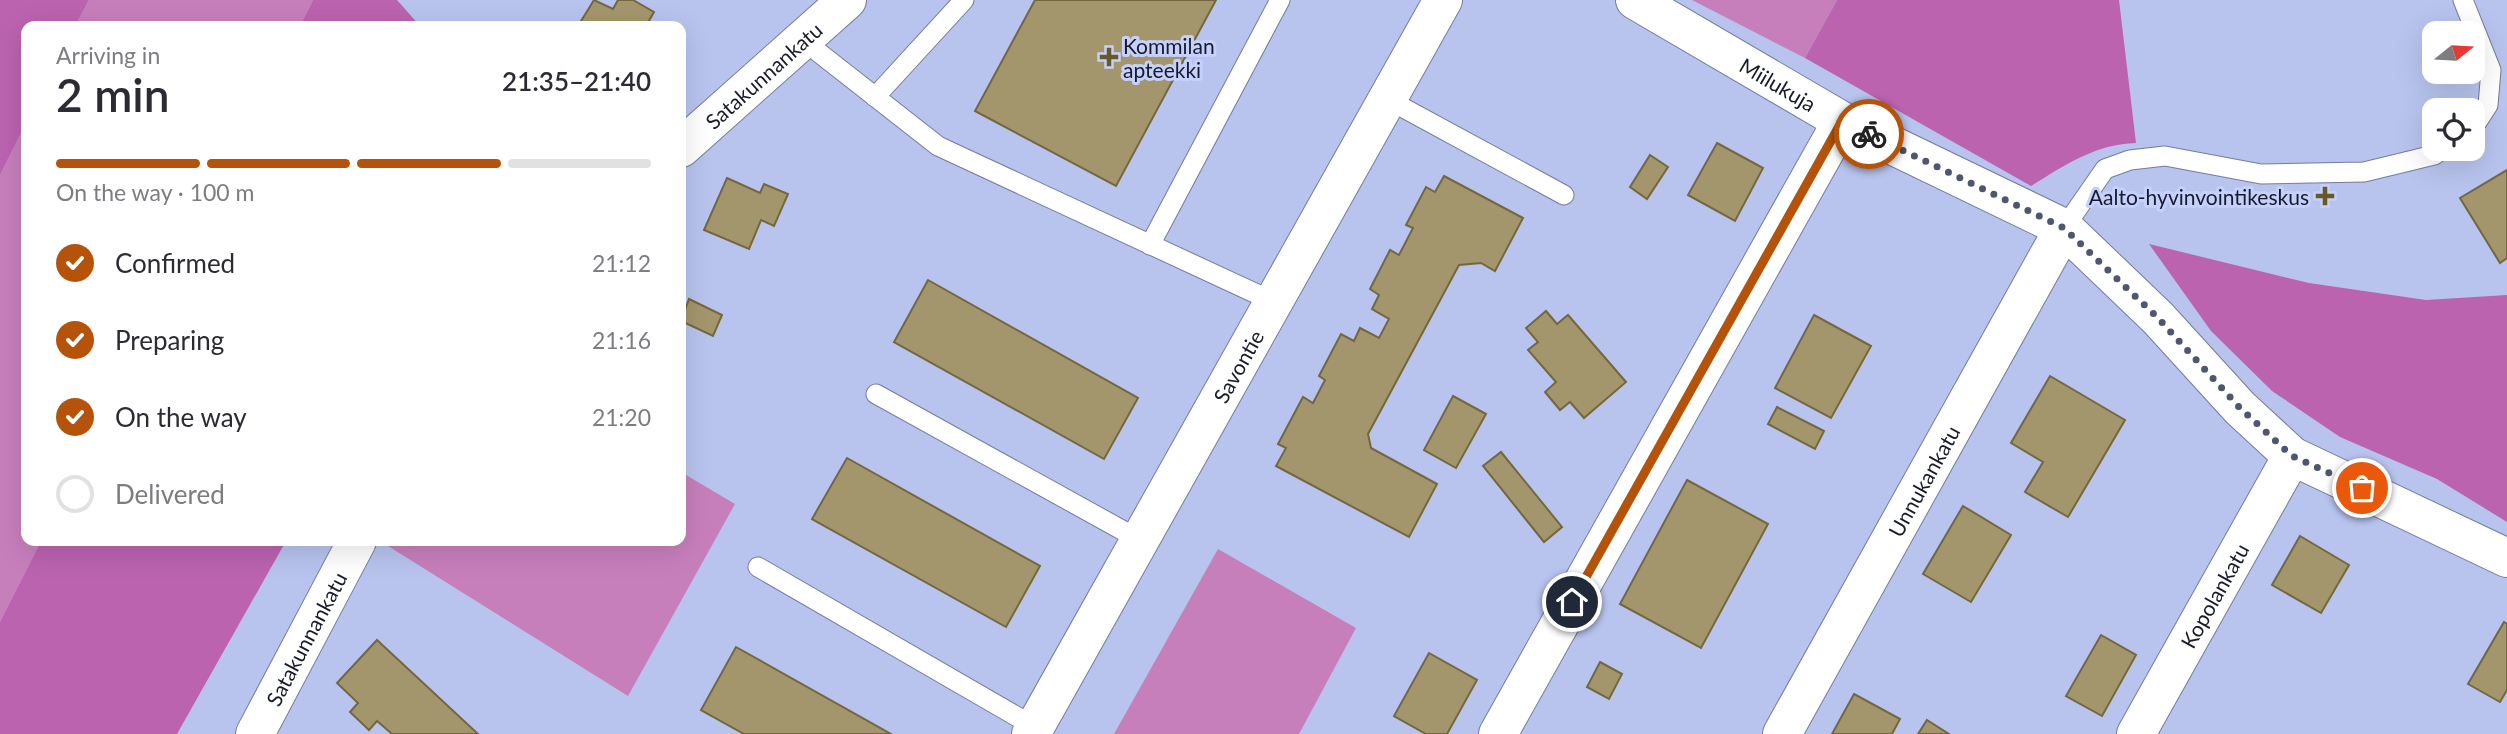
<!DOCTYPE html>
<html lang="en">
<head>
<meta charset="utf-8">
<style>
	:root { --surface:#fff; --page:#f7f7f7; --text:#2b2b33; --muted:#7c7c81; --line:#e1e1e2; --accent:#b45309 }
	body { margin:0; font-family:Lato,sans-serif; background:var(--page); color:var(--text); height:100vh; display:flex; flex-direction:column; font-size:26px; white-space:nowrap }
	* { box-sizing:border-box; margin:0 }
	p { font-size:23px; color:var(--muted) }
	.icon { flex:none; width:38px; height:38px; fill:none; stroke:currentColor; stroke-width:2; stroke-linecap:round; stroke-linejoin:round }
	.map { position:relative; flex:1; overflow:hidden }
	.sheet { position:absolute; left:21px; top:21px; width:665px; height:525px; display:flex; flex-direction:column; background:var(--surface); border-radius:14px; box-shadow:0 7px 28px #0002 }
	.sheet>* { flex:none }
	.needle { width:46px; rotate:72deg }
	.buttons { position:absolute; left:2422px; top:21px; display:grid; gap:14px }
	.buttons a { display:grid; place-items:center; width:63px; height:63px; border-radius:14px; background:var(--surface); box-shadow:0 7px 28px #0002; font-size:35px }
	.pin { position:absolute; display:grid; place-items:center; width:60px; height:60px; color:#fff; margin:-30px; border:4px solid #fff; border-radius:50%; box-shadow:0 2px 7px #0007 }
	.courier { position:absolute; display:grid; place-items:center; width:70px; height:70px; margin:-35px; border:5px solid #b45309; border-radius:50%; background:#fff; color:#222; box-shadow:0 2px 9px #0007 }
	.summary em { font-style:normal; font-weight:600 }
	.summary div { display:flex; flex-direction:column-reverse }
	.summary { display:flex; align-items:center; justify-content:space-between; height:119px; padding:0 35px }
	h1 { font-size:46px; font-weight:600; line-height:52px }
	.bar { display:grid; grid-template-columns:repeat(4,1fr); gap:10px 7px; align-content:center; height:84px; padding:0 35px }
	.bar i { height:9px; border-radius:5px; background:var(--line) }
	.bar .on { background:var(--accent) }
	.bar p { grid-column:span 4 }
	ol { padding:0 35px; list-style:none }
	li { display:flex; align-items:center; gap:21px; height:77px }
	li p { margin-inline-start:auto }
	li .icon { padding:7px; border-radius:50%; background:var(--accent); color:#fff; stroke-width:4 }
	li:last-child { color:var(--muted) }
	li i { width:38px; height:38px; border:4px solid var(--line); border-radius:50% }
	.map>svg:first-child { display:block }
</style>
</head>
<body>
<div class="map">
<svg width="2507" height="734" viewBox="0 0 2507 734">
	<rect width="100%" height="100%" fill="#b8c4ee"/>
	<g fill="#c77fbc">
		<path d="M89,0h224l-13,26h-225z"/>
		<path d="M1692,0h145l-32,58z"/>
		<path d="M26,123v418h15l-41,81v-447z"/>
		<path d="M681,472l54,32 -107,192 -248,-155h301z"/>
		<path d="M1218,549l138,79 -57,106h-185z"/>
	</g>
	<g fill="#bb63af">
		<path d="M0,0h89l-14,26h-49v97l-26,52z"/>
		<path d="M313,0h84l23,26h-120z"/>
		<path d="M1837,0h282l17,143c-40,1 -71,22 -105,43l-226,-128z"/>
		<path d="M2149,244l160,39 117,17 81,-5v227l-70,-43 -97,-42 -68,-46 -61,-60z"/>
		<path d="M41,541h245l-109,193h-177v-112z"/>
	</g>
	<g fill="#a4966c" stroke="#74673e" stroke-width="2">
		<path d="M594,0l19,9 5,-9h15l21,12 -8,14h-68z"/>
		<path d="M1035,0h181l-100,186 -141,-75z"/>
		<path d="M1717,143l46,25 -28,53 -47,-26z"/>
		<path d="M1650,155l18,12 -21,32 -17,-12z"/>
		<path d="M2507,170v88l-7,5 -40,-65z"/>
		<path d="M1444,176l79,42 -28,53 -14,-8 -22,2 -91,169 3,14 66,36 -28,53 -133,-71 10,-18 -8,-4 25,-47 10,6 12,-23 -6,-4 22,-42 13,7 6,-13 19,10 10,-19 -17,-10 7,-14 -9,-6 20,-39 9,5 14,-27 -7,-3 20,-38 9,5z"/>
		<path d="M727,178l33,15 4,-9 24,10 -14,32 -13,-6 -12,29 -45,-19z"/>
		<path d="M928,280l210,118 -34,61 -210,-117z"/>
		<path d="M689,299l33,16 -9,21 -32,-15z"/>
		<path d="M1546,311l11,13 11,-9 58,67 -42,36 -14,-16 -10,8 -15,-18 11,-10 -28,-32 10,-8 -12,-14z"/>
		<path d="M1814,315l57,31 -40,72 -56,-30z"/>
		<path d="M2050,376l75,44 -57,97 -43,-25 18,-30 -32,-19z"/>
		<path d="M1453,396l33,18 -30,54 -32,-18z"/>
		<path d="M1777,407l47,24 -9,18 -47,-25z"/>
		<path d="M1501,452l61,75 -18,15 -61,-76z"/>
		<path d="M847,458l193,108 -34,61 -194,-108z"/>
		<path d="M1687,480l81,44 -67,124 -81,-44z"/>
		<path d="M1963,506l48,29 -40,67 -48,-28z"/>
		<path d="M2300,536l49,29 -28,48 -49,-28z"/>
		<path d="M2504,622l3,2v66l-7,12 -32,-18z"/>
		<path d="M2101,635l35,20 -34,61 -36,-20z"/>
		<path d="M377,640l101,94h-86l-15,-13 -8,9 -19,-18 8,-9 -21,-20z"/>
		<path d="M736,647l155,87h-147l-43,-24z"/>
		<path d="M1429,653l48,27 -30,54h-21l-32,-18z"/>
		<path d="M1600,662l22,12 -13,25 -22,-12z"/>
		<path d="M1854,694l46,25 -8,15h-60z"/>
		<path d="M1927,720l22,14h-31z"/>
	</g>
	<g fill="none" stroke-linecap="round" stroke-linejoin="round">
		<g stroke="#717ca3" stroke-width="21">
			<g id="lane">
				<path d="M2463,0l28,70 -3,35 -15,23"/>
				<path d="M804,41l134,105 336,156"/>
				<path d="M875,97l89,-97"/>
				<path d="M1387,99l177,96"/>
				<path d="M2064,228l41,-59 25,-9 35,-4 96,18 103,-2 70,-17 9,-6"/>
				<path d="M1150,245l130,-245"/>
				<path d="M876,394l264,146"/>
				<path d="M758,567l277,160"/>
			</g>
		</g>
		<g stroke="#717ca3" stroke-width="40">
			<g id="street">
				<path id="s1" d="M1635,0l207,121 222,107 94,90 82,90 52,48 215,102"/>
				<path id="s2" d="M681,148l166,-148"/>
				<path id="s3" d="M255,734l102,-193"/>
				<path d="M1498,734l344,-613"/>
				<path id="s4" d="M1782,734l282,-506"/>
				<path id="s5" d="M2136,734l156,-278"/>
			</g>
		</g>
		<g stroke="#717ca3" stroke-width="40">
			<g id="secondary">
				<path id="s6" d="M1031,734l412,-734"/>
			</g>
		</g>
		<use href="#lane" stroke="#fff" stroke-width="19"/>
		<use href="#street" stroke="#fff" stroke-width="38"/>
		<use href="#secondary" stroke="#fff" stroke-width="38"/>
	</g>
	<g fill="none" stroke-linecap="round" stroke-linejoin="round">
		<path stroke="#4f566f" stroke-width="7" stroke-dasharray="0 12.6" d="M1869,134l195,94 94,90 82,90 52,48 70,32"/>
		<path stroke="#b45309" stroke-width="9" d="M1572,602l270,-481 27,13"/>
	</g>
	<g fill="#685826" stroke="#c5d1fc" stroke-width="2.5">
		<path d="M1105.5 46.5h7v7h7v7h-7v7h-7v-7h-7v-7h7z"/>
		<path d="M2321.5 185.5h7v7h7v7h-7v7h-7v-7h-7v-7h7z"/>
	</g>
	<g text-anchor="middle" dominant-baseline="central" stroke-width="6" stroke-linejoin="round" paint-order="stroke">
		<g font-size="21" fill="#171b2a" stroke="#c5d1fc" text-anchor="start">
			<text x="1123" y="45">Kommilan<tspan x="1123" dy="24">apteekki</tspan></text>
			<text x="2309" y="196" text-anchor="end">Aalto-hyvinvointikeskus</text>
		</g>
		<g font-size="21" fill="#171b2a" stroke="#c5d1fc">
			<text stroke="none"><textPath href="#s2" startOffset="110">Satakunnankatu</textPath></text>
			<text stroke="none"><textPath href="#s1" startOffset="166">Miilukuja</textPath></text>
			<text stroke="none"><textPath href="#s6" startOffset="422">Savontie</textPath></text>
			<text stroke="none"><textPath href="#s4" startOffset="290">Unnukankatu</textPath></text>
			<text stroke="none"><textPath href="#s5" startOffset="159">Kopolankatu</textPath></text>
			<text stroke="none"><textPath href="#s3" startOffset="108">Satakunnankatu</textPath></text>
		</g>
	</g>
</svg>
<div class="buttons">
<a><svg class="needle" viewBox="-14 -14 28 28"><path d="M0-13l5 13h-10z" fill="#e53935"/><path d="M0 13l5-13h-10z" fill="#7c7c81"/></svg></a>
<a><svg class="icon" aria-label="locate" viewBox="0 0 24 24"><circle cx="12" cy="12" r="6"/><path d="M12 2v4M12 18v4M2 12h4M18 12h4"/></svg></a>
</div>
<div class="pin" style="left:2362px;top:488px;background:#ea580c"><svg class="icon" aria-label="bag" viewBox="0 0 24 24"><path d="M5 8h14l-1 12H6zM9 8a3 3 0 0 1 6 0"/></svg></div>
<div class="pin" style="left:1572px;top:602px;background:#1f2937"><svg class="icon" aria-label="home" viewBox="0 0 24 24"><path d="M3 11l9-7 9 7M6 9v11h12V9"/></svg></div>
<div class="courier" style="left:1869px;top:134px"><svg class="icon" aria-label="bike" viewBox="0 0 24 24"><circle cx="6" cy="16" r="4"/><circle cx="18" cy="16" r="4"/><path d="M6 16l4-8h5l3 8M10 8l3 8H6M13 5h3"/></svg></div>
<section class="sheet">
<div class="summary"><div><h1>2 min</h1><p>Arriving in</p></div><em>21:35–21:40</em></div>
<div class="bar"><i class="on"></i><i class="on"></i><i class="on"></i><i></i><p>On the way · 100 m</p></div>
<ol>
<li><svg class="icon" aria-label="check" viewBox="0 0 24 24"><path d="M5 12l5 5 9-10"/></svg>Confirmed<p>21:12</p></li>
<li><svg class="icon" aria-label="check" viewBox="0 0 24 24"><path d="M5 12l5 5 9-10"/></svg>Preparing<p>21:16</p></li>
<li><svg class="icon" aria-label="check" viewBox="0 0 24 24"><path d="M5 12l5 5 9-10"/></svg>On the way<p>21:20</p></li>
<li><i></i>Delivered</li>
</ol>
</section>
</div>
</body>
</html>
